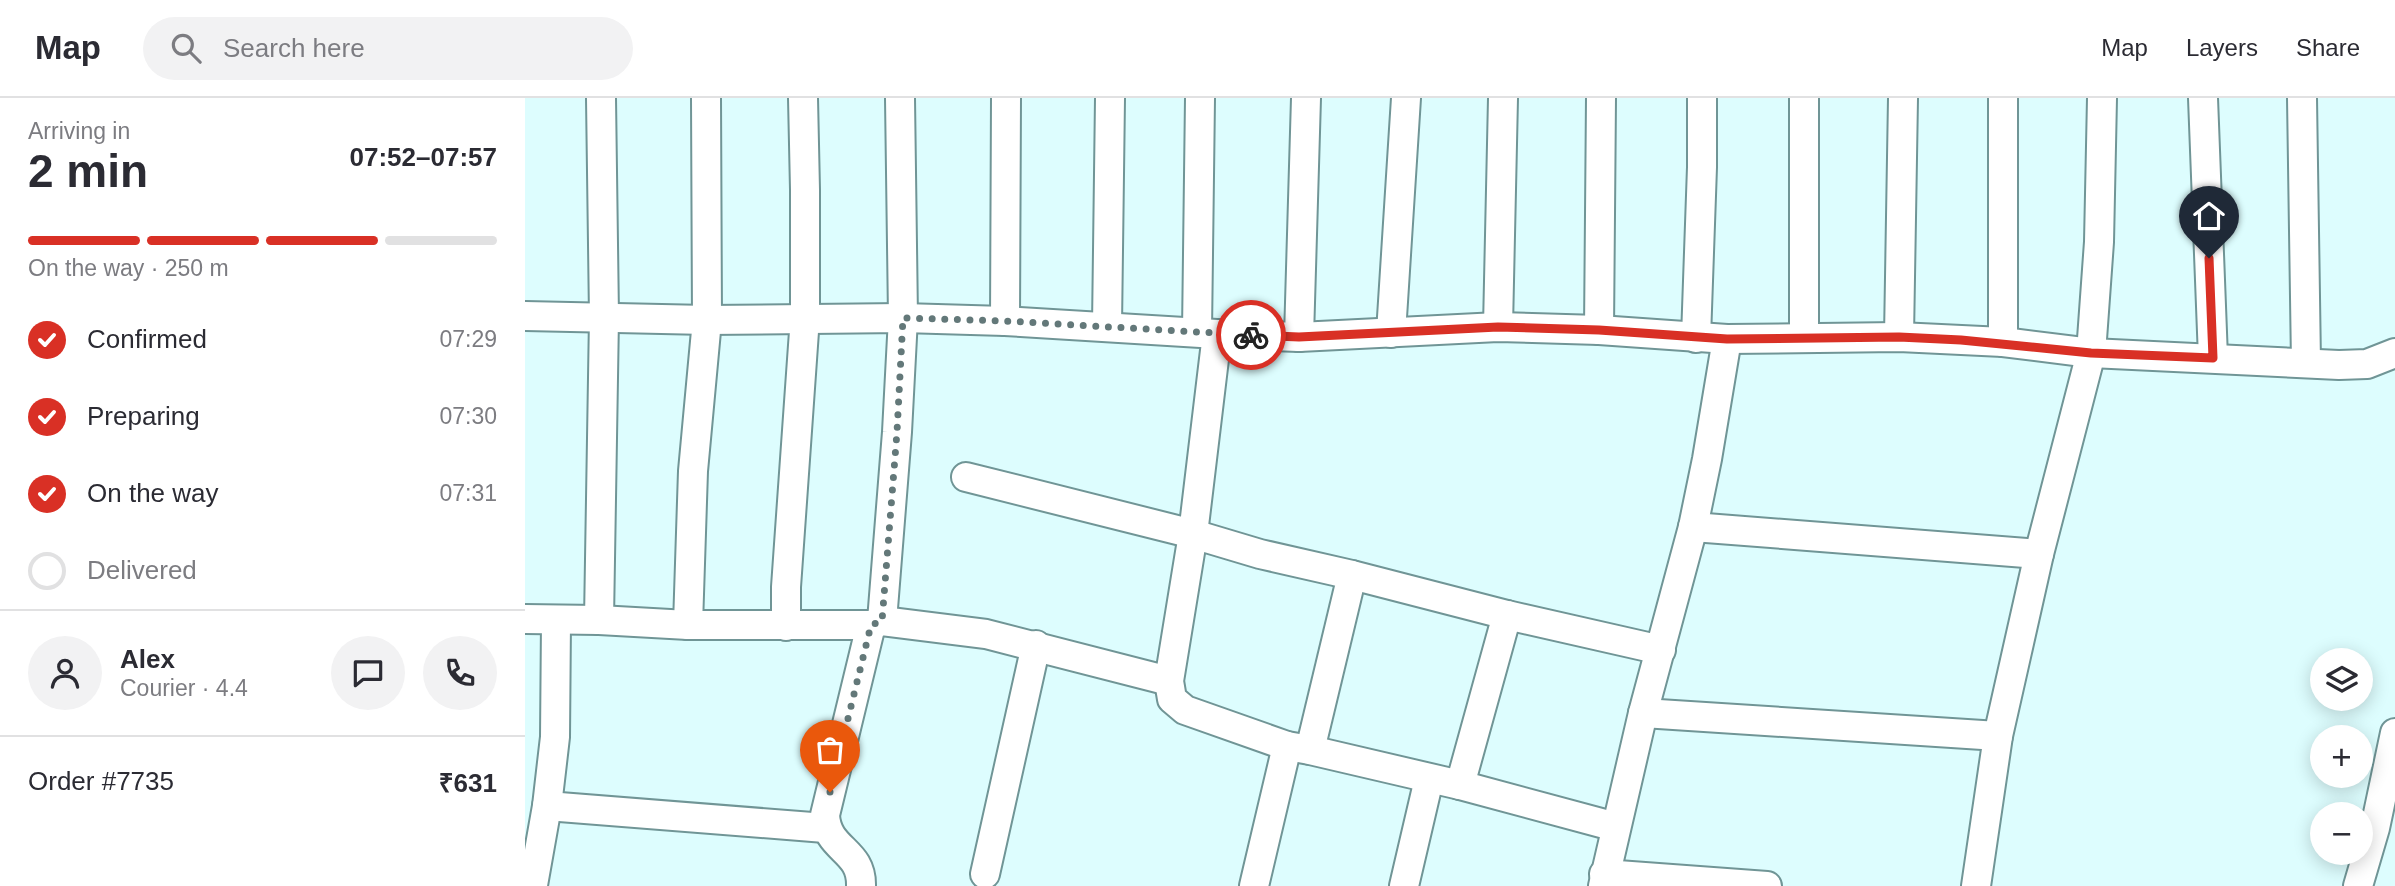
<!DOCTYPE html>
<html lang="en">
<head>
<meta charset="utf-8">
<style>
	:root { --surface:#fff; --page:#f2f2f3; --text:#2b2b33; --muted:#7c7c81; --line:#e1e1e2; --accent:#d93025 }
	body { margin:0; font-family:Arial,sans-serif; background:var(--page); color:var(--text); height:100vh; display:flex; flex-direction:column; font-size:26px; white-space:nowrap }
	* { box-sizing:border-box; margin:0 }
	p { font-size:23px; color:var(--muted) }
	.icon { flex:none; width:38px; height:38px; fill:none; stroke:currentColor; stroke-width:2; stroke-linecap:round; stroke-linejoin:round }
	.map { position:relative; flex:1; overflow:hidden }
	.panel { display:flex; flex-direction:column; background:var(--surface); width:525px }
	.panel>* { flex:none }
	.fabs { position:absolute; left:1785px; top:550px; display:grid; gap:14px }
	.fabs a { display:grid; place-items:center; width:63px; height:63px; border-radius:50%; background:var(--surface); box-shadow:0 4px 18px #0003; font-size:35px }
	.pin { position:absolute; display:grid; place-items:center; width:60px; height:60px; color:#fff; margin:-72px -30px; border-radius:50% 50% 50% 0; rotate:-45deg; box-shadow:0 0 7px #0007 }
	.pin .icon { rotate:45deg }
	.courier { position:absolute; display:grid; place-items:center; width:70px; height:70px; margin:-35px; border:5px solid #d93025; border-radius:50%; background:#fff; color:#222; box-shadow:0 2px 9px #0007 }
	.summary em { font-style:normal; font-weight:700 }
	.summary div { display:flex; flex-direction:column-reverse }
	.summary { display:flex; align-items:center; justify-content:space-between; height:119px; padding:0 28px }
	h1 { font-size:46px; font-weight:700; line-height:52px }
	.bar { display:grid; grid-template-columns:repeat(4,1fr); gap:10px 7px; align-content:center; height:84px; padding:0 28px }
	.bar i { height:9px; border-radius:5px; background:var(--line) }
	.bar .current { background:var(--accent) }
	.bar p { grid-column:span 4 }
	.line { display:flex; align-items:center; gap:18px; padding:0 28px; border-top:2px solid var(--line) }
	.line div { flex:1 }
	.round { display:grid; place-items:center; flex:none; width:74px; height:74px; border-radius:37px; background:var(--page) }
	ol { padding:0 28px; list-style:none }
	li { display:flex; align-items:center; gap:21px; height:77px }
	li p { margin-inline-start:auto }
	li .icon { padding:7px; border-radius:50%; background:var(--accent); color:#fff; stroke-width:4 }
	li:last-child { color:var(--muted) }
	li i { width:38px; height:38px; border:4px solid var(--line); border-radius:50% }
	header { display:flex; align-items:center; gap:42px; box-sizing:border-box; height:98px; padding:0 35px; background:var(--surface); border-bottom:2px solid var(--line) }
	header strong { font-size:33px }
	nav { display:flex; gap:38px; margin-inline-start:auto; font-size:24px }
	.search { width:490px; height:63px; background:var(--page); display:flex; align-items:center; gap:18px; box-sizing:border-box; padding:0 24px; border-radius:38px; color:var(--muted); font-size:26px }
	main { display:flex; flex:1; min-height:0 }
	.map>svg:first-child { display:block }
</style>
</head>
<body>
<header>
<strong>Map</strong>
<div class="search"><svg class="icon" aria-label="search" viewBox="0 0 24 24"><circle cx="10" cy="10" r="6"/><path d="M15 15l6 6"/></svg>Search here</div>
<nav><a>Map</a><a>Layers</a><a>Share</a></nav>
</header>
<main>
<section class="panel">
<div class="summary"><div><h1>2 min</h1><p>Arriving in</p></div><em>07:52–07:57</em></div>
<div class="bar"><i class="current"></i><i class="current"></i><i class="current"></i><i></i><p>On the way · 250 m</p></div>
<ol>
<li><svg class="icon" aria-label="check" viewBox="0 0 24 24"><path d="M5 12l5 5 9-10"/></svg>Confirmed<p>07:29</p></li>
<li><svg class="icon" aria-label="check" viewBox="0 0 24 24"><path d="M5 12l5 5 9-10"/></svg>Preparing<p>07:30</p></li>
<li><svg class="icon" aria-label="check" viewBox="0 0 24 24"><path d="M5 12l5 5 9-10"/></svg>On the way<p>07:31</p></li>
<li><i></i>Delivered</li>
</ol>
<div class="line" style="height:126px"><a class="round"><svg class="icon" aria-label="person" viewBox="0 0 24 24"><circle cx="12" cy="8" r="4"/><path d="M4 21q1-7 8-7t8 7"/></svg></a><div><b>Alex</b><p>Courier · 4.4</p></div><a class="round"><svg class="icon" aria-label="chat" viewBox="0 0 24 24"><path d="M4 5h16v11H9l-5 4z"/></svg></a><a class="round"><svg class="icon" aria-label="phone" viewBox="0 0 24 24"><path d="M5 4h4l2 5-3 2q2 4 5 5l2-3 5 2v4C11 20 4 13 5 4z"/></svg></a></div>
<div class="line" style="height:91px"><div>Order #7735</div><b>₹631</b></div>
</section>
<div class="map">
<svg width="1870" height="788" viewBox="0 0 1870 788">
	<rect width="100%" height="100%" fill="#ddfdfe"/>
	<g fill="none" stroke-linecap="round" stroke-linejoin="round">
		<g stroke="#709596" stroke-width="32">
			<g id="street">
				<path d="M1478,0v244"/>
				<path d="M1678,0l10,260"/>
				<path d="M1777,0l4,265"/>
				<path d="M0,218l182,4 196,-2 102,3 212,13 82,3 199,-10 101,3 128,9 172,-2 104,5 88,11 248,12 28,-1 28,-11"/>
				<path d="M480,223l1,-223"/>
				<path d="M582,228l3,-228"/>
				<path d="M973,229l5,-229"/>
				<path d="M1074,232l2,-232"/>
				<path d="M672,234l3,-234"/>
				<path d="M866,235l15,-235"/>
				<path d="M692,236l-24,200 -24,147 3,18 13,11 102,36 23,4 150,35 156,42"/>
				<path d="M774,239l7,-239"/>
				<path d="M1279,239v-239"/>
				<path d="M1374,239l4,-239"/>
				<path d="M1171,240l6,-171v-69"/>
				<path d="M441,379l227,57 67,20 92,21 155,40 154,35"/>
				<path d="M1168,429l346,27"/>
				<path d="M0,521l74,1 89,5h183l11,-4 104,13 183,47"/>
				<path d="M74,522l5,-303 -3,-219"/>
				<path d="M357,523l15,-189 6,-114 -3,-220"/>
				<path d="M163,527l5,-154 14,-151 -1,-222"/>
				<path d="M261,528v-39l19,-270v-127l-2,-92"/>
				<path d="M1118,615l355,23"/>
				<path d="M785,652l42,-175"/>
				<path d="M935,687l47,-170"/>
				<path d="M22,708l278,22"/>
				<path d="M460,776l51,-229"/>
				<path d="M1079,776l163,12"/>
				<path d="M8,787l14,-79 8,-69 1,-116"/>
				<path d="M336,788c1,-37 -34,-35 -36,-71l46,-190"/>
				<path d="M729,788l33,-140"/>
				<path d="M879,788l25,-107"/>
				<path d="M1078,788l40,-173 50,-186 14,-68 20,-120"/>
				<path d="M1451,788l22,-150 41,-182 52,-201 8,-111 3,-144"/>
				<path d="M1833,788l17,-58 20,-95"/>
			</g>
		</g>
		<use href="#street" stroke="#fff" stroke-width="28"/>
	</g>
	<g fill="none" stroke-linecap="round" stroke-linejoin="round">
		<path stroke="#637879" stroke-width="7" stroke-dasharray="0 12.6" d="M305,694l41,-167 11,-4 15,-189 6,-114 102,3 246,14"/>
		<path stroke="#d93025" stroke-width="9" d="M726,237l48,2 199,-10 101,3 128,9 172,-2 62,3 130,13 122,5 -4,-100"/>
	</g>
</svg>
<div class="fabs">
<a><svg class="icon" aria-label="layers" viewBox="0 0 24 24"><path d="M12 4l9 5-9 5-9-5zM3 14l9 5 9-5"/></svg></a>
<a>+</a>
<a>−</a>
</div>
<div class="pin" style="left:305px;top:694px;background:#ea580c"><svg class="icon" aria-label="bag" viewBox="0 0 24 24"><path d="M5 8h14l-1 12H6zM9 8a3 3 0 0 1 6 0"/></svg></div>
<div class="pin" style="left:1684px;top:160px;background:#1f2937"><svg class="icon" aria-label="home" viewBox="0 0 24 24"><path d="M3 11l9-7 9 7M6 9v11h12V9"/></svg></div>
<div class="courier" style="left:726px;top:237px"><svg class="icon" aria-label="bike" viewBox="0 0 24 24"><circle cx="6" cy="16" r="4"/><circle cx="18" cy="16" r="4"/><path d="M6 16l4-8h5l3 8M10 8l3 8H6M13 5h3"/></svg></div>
</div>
</main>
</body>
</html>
